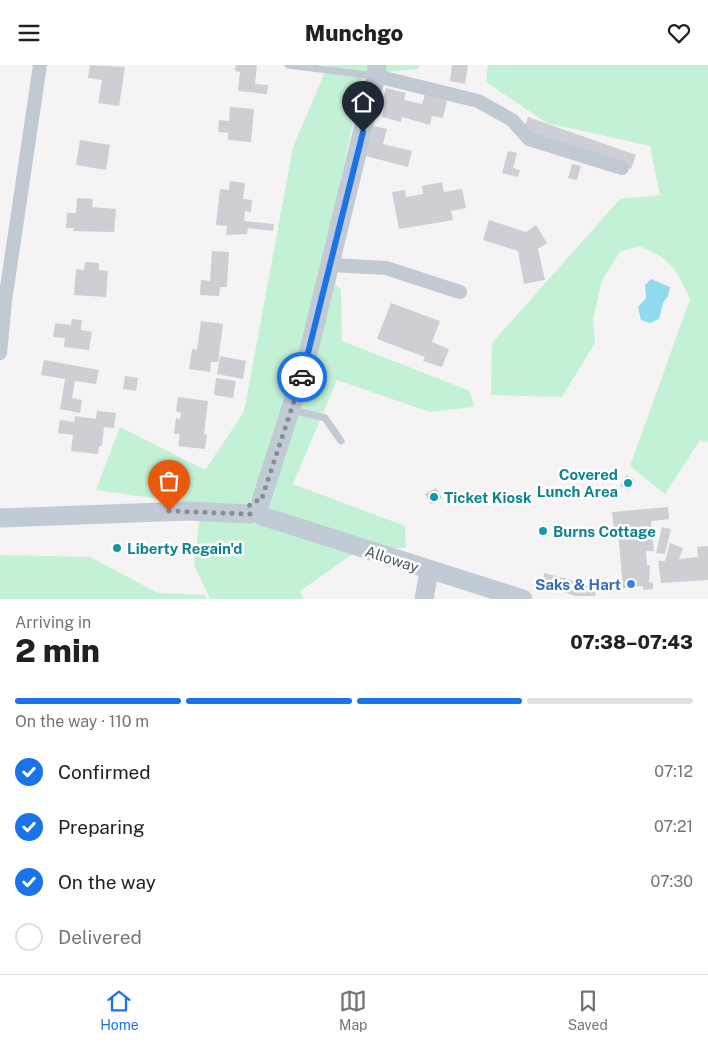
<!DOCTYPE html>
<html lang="en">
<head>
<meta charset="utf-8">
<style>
	:root { --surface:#fff; --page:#f2f2f2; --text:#202124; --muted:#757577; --line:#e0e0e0; --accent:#1a73e8 }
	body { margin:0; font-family:"Public Sans",sans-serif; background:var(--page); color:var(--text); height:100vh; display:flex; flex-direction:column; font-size:19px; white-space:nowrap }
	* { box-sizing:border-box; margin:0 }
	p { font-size:16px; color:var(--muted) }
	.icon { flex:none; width:28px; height:28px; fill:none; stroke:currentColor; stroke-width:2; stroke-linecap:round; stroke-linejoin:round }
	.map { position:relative; height:534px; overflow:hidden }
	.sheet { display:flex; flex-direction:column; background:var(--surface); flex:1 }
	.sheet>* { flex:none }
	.pin { position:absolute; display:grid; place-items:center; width:42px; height:42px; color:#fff; margin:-51px -21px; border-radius:50% 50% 50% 0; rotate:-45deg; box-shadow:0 0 5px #0007 }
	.pin .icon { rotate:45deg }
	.courier { position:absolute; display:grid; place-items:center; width:50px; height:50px; margin:-25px; border:4px solid #1a73e8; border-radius:50%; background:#fff; color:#222; box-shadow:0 1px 6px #0007 }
	.overview em { font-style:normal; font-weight:800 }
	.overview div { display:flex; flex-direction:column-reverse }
	.overview { display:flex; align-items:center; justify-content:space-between; height:85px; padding:0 15px }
	h1 { font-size:32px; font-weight:800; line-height:38px }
	.bar { display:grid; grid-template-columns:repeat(4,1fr); gap:8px 5px; align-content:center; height:60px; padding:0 15px }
	.bar i { height:6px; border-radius:4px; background:var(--line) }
	.bar .active { background:var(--accent) }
	.bar p { grid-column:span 4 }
	ol { padding:0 15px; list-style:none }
	li { display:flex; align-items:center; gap:15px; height:55px }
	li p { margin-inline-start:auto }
	li .icon { padding:5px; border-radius:50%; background:var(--accent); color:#fff; stroke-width:4 }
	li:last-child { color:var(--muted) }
	li i { width:28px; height:28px; border:2px solid var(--line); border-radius:50% }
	header { display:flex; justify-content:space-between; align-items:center; height:65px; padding:0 15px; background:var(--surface); font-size:22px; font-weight:800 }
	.tabs { display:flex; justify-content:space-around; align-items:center; height:70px; border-top:1px solid var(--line); background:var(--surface); font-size:14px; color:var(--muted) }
	.tabs a { display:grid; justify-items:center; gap:2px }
	.tabs .active { color:var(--accent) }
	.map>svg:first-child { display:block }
</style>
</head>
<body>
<header><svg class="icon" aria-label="menu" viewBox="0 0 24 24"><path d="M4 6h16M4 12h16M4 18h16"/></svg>Munchgo<svg class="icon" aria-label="heart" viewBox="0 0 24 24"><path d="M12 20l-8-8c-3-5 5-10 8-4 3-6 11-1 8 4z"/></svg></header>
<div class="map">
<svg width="708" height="534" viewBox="0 0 708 534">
	<rect width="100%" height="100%" fill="#f5f3f3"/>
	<g fill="#c3f1d5">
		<path d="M328,0h91l-1,4 -55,5 -42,201 20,14 1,52 128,50 4,16 -44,5 -93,-32 -44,104 112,42 1,22h-45l-61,43 3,8h-93l-16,-34 7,-60 -105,-15 24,-63 85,43 39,-58 49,-265z"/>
		<path d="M488,0h220v377l-8,-2 -35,54 -35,-28 60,-167c-15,-31 -18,-40 -51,-53l-19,6 -18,28 -9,39 2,24 -33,54 -71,-2 1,-52 128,-144 40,-4 -10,-49 -103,-23 -61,-41z"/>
		<path d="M0,490l90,2 68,36 48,2v4h-206z"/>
	</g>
	<path fill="#90daee" d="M651,214l19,8 -2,9 -5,7 -4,16 -9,4 -9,-3 -3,-13 8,-9 -1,-13z"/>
	<g fill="#cdcfd5">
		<path d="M90,0l35,2 -6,39 -21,-3 4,-23 -14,-2z"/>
		<path d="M236,0h21l-2,19 13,1 -1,9 -29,-3 2,-19 -5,-1z"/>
		<path d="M452,0h16l-3,19 -15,-3z"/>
		<path d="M386,23l20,5 -2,7 18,4 3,-10 22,7 -4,17 -11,-2 -2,9 -28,-8 -1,5 -19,-5 2,-9 -3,-1z"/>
		<path d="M230,42l24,2 -3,33 -23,-2v-7l-10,-1 1,-12 10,1z"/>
		<path d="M528,52l108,38 -5,14 -108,-38z"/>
		<path d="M374,61l13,3 -4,15 29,7 -4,16 -42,-11z"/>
		<path d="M80,75l30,5 -4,25 -30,-5z"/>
		<path d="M508,86l9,2 -4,15 7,2 -2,7 -16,-4z"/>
		<path d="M572,99l9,2 -4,14 -9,-2z"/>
		<path d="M230,116l15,2 -2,16 9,1 -1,12 -6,-1 -1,10 30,3 -1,7 -25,-3 -1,6 -21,1 1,-9 -11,-1 4,-36 9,1z"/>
		<path d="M442,117l2,10 18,-3 4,19 -15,3 2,9 -54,9 -7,-37 13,-2 1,7 17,-3 -1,-8z"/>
		<path d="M77,133l16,1 -1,8 24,2 -2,23 -41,-1 1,-3h-8l1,-15h9z"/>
		<path d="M489,155l37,12 10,-7 11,18 -9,6 7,31 -21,4 -6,-33 -35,-11z"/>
		<path d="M212,186l17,1 -2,35h-7l-1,9 -19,-1 1,-15 9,1z"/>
		<path d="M85,197l14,1v7l9,1 -2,26 -32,-2 2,-26 8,1z"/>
		<path d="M391,238l49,18 -8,21 17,7 -7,18 -19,-6 2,-4 -48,-18z"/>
		<path d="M72,254l10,1 -1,10 11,2 -3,18 -25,-3 1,-9 -12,-1 2,-14 16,2z"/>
		<path d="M201,256l22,3 -5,38h-7l-1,10 -21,-3 3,-20 5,1z"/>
		<path d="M220,291l26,5 -3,18 -26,-5z"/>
		<path d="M44,295l55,10 -3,14 -21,-3 -3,17 10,2 -2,13 -20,-4 5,-30 -24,-4z"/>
		<path d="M125,311l13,2 -2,13 -13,-2z"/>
		<path d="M216,313l20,3 -3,17 -19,-3z"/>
		<path d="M178,332l30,4 -4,33 3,1 -2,14 -27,-3 2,-12h-6l2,-16 4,1 1,-6 -5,-2z"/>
		<path d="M97,346l19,2 -2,15 -10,-1 -2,19h-3l-1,8 -27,-3 2,-16 -15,-2 2,-13 14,2 1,-6 21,3z"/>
		<path d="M626,410l9,5 -6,10 -9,-4z"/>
		<path d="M436,423l6,10 -11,6 -6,-10z"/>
		<path d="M668,442l1,12 -18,2 3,30h-8l1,14h3l-1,18 4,-1v7l-10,1v-4l-20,2 -5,-57h-4l-2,-19z"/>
		<path d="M662,462l9,2 -6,25 -9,-1z"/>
		<path d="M670,478l13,5 -4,11 19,-2 -1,-10 11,-1v34l-47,3 -3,-22h7z"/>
		<path d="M544,508l34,9h19l-2,14h-19l-34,-10z"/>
	</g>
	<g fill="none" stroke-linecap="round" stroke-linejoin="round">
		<g stroke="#c1cad2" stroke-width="7">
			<path d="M288,0l88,11"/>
			<path d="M292,345l33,8 16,23"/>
		</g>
		<g stroke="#c1cad2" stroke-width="14">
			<path d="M376,11l102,25 34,19 17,19 93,29"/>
			<path d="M331,200l55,3 74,24"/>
			<path d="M0,288l5,-52 35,-236"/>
		</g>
		<g stroke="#c1cbd6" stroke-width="19">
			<path d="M261,436l46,-143 69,-282 1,-11"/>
			<path d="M262,451l261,83"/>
			<path d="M0,453l188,-7 62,3"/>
			<path d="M424,534l5,-28"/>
		</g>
	</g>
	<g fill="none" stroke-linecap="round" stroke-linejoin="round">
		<path stroke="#868d94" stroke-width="5" stroke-dasharray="0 9" d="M169,446l81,3c-4,-8 2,-15 11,-13l41,-124"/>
		<path stroke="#1a73e8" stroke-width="6" d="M302,312l61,-245"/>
	</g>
	<g fill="#0f9aa8" stroke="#fff" stroke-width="2">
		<circle cx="628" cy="418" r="5"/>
		<circle cx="434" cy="432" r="5"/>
		<circle cx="543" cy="466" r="5"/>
		<circle cx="117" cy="483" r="5"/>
	</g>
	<circle fill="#3f7fe0" stroke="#fff" stroke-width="2" cx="631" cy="519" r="5"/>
	<g text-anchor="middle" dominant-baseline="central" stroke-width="5" stroke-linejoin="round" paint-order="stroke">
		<g font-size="15" font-weight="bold" fill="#0d838f" stroke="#fff" text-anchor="start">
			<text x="618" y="409" text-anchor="end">Covered<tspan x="618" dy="17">Lunch Area</tspan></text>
			<text x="444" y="432">Ticket Kiosk</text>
			<text x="553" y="466">Burns Cottage</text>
			<text x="127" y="483">Liberty Regain'd</text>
		</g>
		<g font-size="15" fill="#4a5661" stroke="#fff">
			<text transform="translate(392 494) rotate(18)">Alloway</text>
		</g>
		<g font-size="15" font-weight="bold" fill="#366cbe" stroke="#fff" text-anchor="end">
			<text x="621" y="519">Saks &amp; Hart</text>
		</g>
	</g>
</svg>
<div class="pin" style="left:169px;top:446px;background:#ea580c"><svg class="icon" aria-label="bag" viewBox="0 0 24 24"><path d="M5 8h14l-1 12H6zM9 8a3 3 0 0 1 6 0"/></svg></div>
<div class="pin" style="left:363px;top:67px;background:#1f2937"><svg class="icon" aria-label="home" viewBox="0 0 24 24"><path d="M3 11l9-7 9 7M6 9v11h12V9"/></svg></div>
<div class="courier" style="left:302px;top:312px"><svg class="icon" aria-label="car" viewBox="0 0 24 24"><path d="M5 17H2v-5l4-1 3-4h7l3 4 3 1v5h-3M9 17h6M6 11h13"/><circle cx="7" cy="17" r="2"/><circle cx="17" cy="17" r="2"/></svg></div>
</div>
<section class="sheet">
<div class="overview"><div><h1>2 min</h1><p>Arriving in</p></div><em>07:38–07:43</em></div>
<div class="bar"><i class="active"></i><i class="active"></i><i class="active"></i><i></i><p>On the way · 110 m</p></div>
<ol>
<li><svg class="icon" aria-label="check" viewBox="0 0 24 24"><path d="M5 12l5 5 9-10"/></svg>Confirmed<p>07:12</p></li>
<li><svg class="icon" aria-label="check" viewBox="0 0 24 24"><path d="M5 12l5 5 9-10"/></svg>Preparing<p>07:21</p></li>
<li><svg class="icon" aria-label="check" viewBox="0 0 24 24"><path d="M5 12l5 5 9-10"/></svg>On the way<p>07:30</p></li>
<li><i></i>Delivered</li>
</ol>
</section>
<nav class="tabs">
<a class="active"><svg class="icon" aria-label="home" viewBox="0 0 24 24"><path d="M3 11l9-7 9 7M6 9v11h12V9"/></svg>Home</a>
<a><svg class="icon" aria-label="map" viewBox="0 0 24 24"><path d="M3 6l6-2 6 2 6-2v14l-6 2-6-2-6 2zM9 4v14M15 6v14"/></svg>Map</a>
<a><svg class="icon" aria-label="saved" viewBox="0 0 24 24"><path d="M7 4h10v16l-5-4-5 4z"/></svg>Saved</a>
</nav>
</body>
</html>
